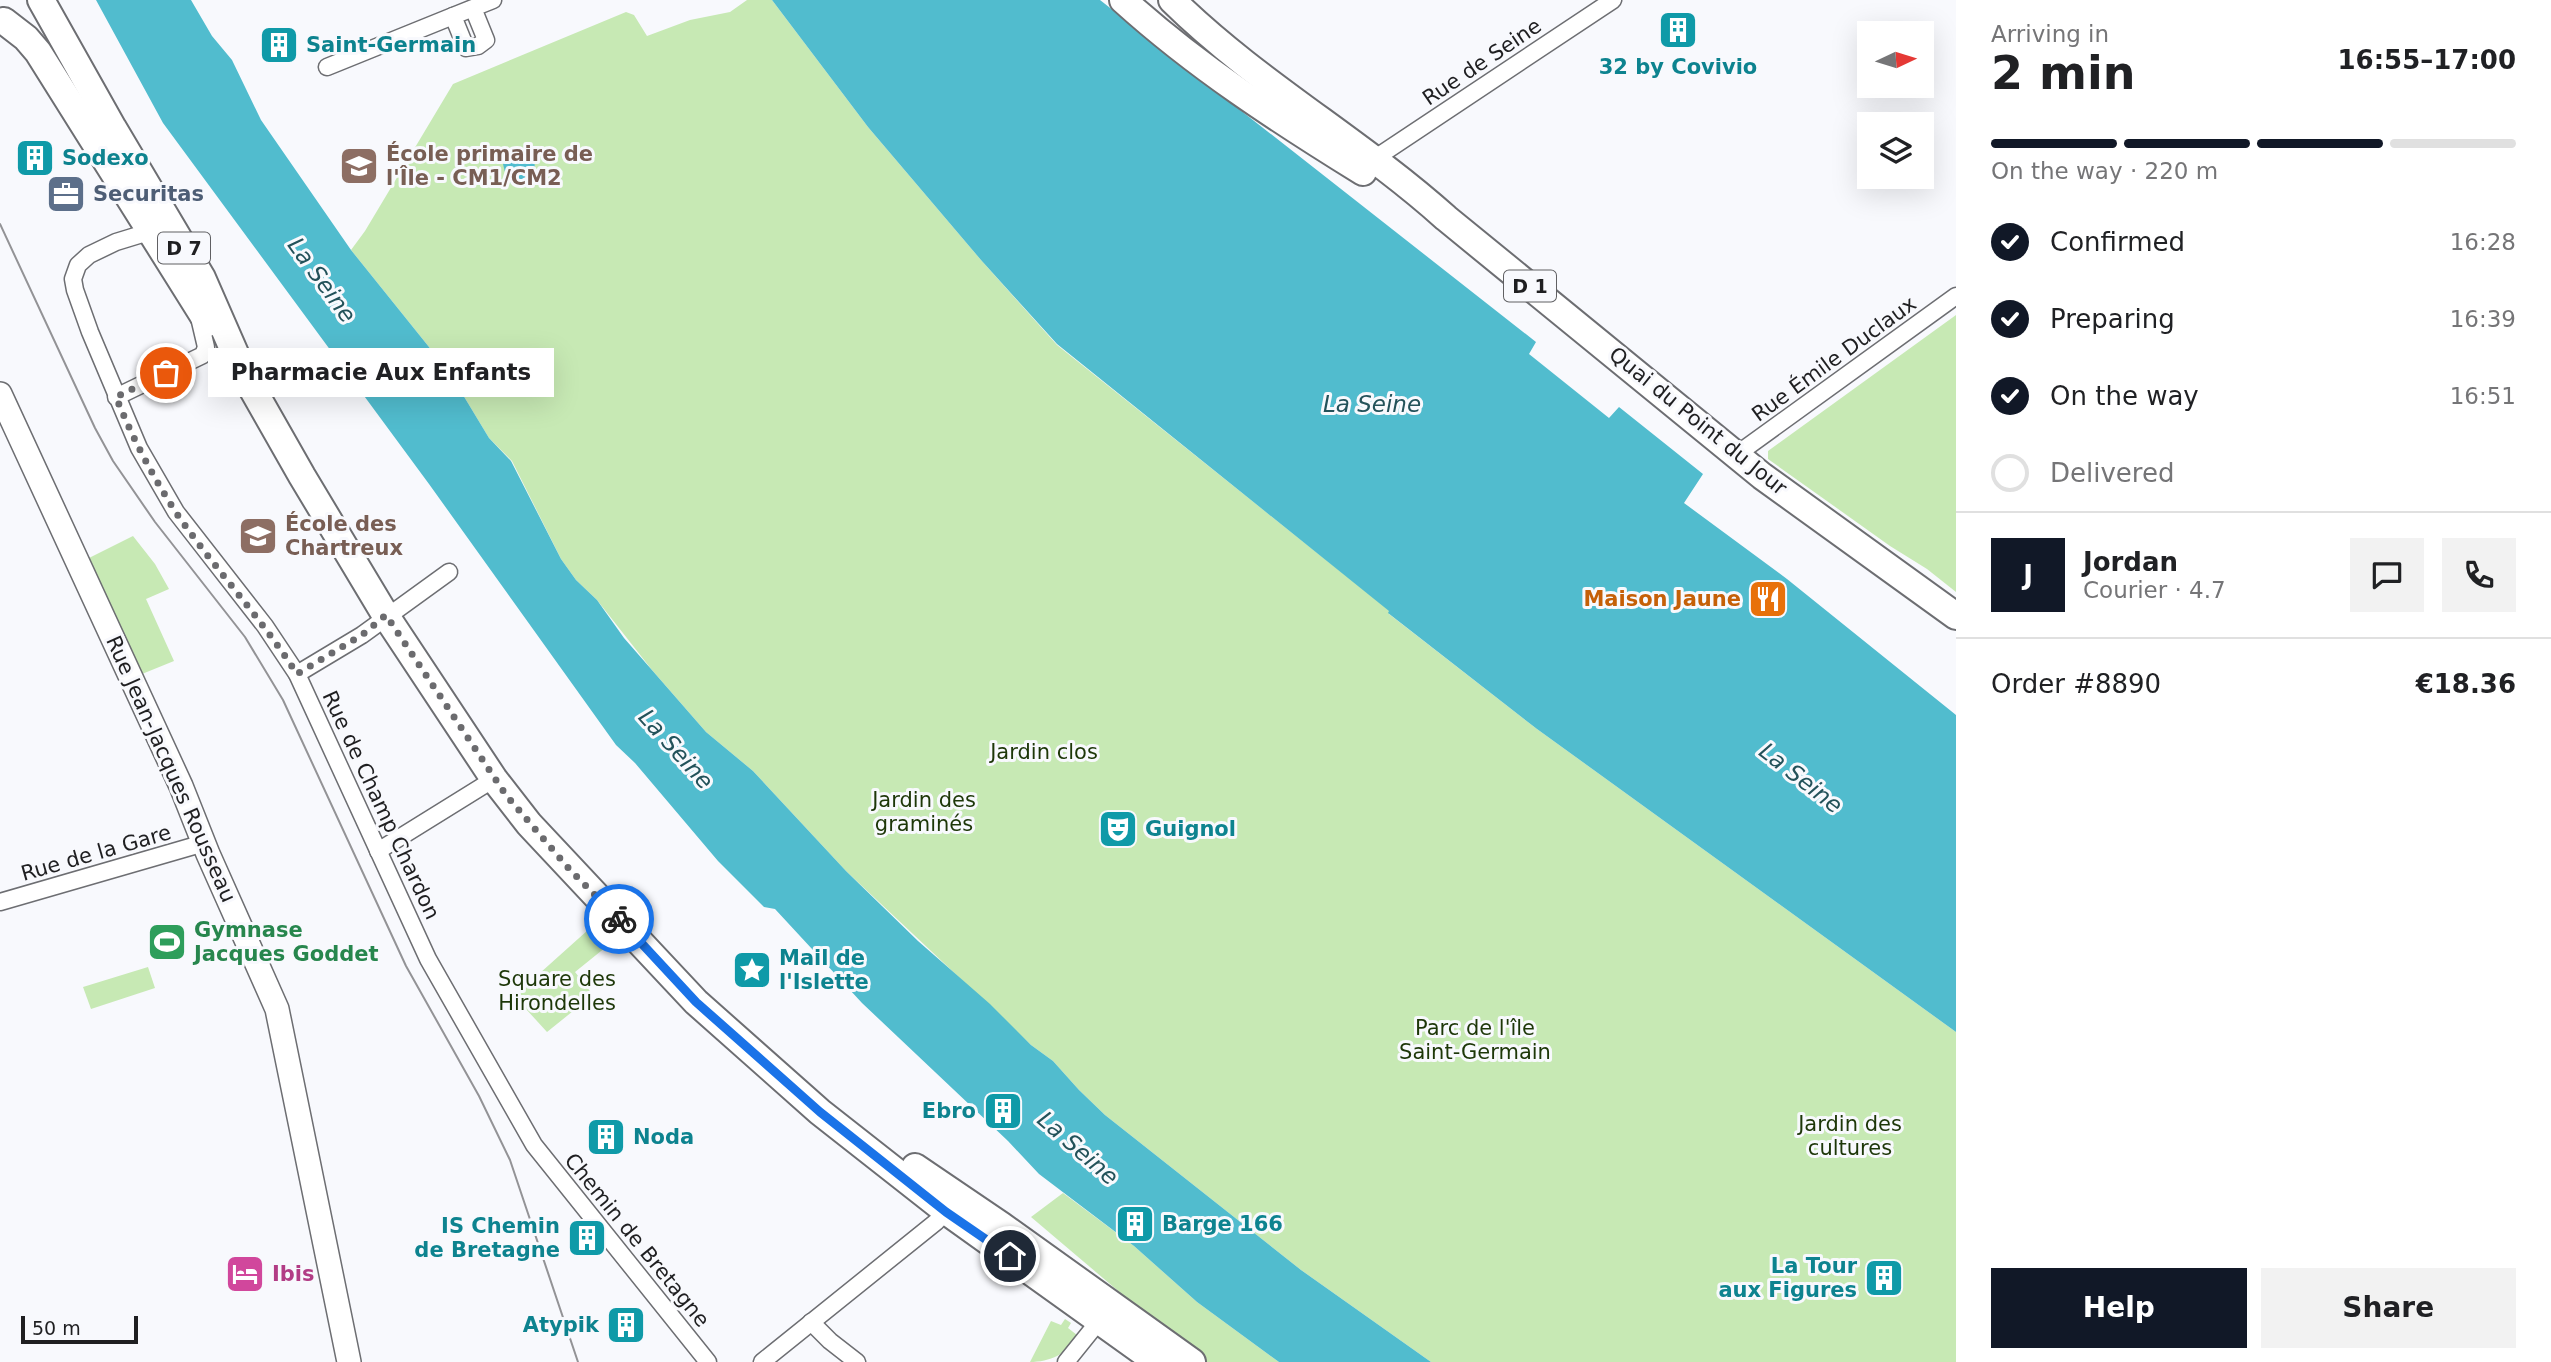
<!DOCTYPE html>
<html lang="en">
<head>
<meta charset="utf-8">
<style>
	:root { --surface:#fff; --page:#f2f2f2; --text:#202124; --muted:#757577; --line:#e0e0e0; --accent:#111827 }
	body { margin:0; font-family:"DejaVu Sans",sans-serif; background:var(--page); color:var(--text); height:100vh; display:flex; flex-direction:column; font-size:26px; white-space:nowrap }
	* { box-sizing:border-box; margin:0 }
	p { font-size:23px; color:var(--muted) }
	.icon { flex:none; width:38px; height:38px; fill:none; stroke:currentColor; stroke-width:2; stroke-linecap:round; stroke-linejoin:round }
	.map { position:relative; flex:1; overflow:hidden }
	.side { display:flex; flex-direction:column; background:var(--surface); width:595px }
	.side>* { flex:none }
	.needle { width:46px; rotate:86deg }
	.buttons { position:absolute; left:1857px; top:21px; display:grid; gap:14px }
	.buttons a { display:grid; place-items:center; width:77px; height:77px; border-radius:0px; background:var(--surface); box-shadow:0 7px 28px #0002; font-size:35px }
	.scale { position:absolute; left:21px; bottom:18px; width:117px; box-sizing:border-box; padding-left:7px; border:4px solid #1f1f21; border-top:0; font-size:19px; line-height:24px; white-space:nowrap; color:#1f1f21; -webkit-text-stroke:5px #f8f9fd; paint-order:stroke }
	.pin { position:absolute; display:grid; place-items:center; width:60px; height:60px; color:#fff; margin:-30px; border:4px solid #fff; border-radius:50%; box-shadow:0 2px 7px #0007 }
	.courier { position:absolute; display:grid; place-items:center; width:70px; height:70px; margin:-35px; border:5px solid #1a73e8; border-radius:50%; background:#fff; color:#222; box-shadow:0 2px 9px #0007 }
	.bubble { position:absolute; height:49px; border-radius:0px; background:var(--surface); box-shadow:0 7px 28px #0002; font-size:23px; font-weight:800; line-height:49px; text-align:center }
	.head em { font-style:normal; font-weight:800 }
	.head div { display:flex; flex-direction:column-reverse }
	.head { display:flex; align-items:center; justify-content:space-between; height:119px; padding:0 35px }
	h1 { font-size:46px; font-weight:800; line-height:52px }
	.bar { display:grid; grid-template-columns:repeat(4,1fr); gap:10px 7px; align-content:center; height:84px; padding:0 35px }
	.bar i { height:9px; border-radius:5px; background:var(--line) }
	.bar .active { background:var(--accent) }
	.bar p { grid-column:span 4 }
	.line { display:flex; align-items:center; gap:18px; padding:0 35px; border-top:2px solid var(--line) }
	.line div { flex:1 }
	.round { display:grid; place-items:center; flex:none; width:74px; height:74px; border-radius:0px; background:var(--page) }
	ol { padding:0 35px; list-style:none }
	li { display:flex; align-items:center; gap:21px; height:77px }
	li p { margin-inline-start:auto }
	li .icon { padding:7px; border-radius:50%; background:var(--accent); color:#fff; stroke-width:4 }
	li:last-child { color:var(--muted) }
	li i { width:38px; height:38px; border:4px solid var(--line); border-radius:50% }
	.primary-button { display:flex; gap:14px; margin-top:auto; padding:14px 35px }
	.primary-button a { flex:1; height:80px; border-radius:0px; background:var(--accent); color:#fff; font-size:28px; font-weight:800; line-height:80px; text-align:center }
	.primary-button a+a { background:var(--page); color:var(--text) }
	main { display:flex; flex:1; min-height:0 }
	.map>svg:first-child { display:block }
</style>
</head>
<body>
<main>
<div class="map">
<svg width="1956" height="1362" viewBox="0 0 1956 1362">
	<rect width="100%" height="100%" fill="#f8f9fd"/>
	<g fill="#c7e9b4">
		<path d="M747,0h25l96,127 113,133 76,85 333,266 -1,3 148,115 419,303v330h-525l-130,-92 -196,-155 -26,-25 -26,-29 -22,-16 -185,-174 -93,-100 -47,-39 -54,-62 -55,-70 -21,-20 -15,-21 -49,-98 -23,-23 -32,-53 -24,-33 -82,-102 14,-19 88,-147 173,-72 8,3 13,21 43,-16 40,-8z"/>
		<path d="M1956,315v277l-29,-23 -37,-23 -122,-87v-8z"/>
		<path d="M133,536l22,28 14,25 -23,10 28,62 -32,13 -53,-116z"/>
		<path d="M588,930l18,17 -31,25 18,23 -46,37 -21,-23 -4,3 -11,-13z"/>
		<path d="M148,967l7,21 -64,21 -8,-22z"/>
		<path d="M1063,1193l71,53 63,56 82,60h-77l-171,-145z"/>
		<path d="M1065,1319l6,4 -3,5 9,7c-8,19 -28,27 -47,27l21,-41 10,4z"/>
	</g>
	<g fill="#51bcce">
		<path d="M96,0h95l21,36 20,24 29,60 90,130 82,102 24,33 32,53 22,23 50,98 15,21 21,20 27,38 82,94 47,39 93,100 72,70 72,63 41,41 22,16 26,29 26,25 196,155 130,92h-152l-82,-60 -63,-56 -95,-72 -31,-33 -146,-138 -87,-94 -11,-2 -46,-46 -83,-98 -19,-18 -187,-261 -266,-361z"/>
		<path d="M772,0h328l436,342 -7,12 80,64 10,-11 84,67 -19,29 103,76 169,136v317l-419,-303 -149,-116 1,-2 -332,-267 -76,-84 -113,-133z"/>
		<path d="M518,150l11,2c12,16 5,32 -15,34l-7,-6 -4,-16 7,-10z"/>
	</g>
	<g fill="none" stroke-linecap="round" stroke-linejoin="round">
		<g stroke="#6d6e72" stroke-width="19">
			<g id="street">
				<path d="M473,8l13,32 -8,6 -12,2 -13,-32 40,-16"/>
				<path d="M327,67l126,-51"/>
				<path d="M1374,159l239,-159"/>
				<path d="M152,231l-36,11 -27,13 -11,10 -5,14 2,11 15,42 49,116 37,64 89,114 32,48 131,285 106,186 174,217"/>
				<path d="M116,397l87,-42 3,-8 -8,-34"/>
				<path d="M1736,455l220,-159"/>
				<path d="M297,674l65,-39 87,-63"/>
				<path d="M378,851l116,-72"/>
				<path d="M0,902l204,-59"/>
				<path d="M811,1322l19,19 27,21"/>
				<path d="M762,1362l174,-140 10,-11"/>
				<path d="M1066,1362l33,-41"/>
			</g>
		</g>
		<g stroke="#6d6e72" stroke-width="26">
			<path id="secondary" d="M0,394l181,392 27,68 69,155 72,353"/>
		</g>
		<g stroke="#6d6e72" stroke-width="30">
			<g id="primary">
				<path d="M41,0l72,128 89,150 42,96 58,102 84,140 108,163 35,45 167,178 124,110 126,99 211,151"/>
				<path d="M1123,0c74,67 156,120 240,172"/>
				<path d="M1172,0c83,82 187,140 274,218l316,258 194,140"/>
				<path d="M4,21l22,17 12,14 170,271"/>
				<path d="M915,1167l87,59 190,136"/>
			</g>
		</g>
		<use href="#street" stroke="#fff" stroke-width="16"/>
		<use href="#secondary" stroke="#fff" stroke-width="23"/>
		<use href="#primary" stroke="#fff" stroke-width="26"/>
		<path stroke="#939396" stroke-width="2" d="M0,224l95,204 18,33 42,61 90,115 38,63 123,266 73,130 31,64 68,202"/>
	</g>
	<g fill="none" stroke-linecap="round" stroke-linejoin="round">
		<path stroke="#6b6b6e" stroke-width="7" stroke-dasharray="0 12.6" d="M166,373l-50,24c16,40 36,78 59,114 38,56 85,105 122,163l65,-39 24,-20 120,180 65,76 48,48"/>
		<path stroke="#1a73e8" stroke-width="9" d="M619,919l77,83 124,110 126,100 64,44"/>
	</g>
	<defs>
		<g id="building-square" transform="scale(2.0125)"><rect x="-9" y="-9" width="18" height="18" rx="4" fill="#0f9aa8" stroke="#f8f9fd"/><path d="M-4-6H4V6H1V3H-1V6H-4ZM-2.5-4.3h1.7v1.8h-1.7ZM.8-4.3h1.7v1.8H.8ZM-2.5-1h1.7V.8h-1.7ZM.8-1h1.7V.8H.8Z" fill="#fff"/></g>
		<g id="school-square" transform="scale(2.0125)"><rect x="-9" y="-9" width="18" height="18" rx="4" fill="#8d6e63" stroke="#f8f9fd"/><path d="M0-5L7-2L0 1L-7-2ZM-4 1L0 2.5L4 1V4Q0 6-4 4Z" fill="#fff"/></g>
		<g id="office-square" transform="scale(2.0125)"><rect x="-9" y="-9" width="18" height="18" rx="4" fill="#5c6f8a" stroke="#f8f9fd"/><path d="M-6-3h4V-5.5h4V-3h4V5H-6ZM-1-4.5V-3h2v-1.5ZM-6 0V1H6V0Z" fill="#fff"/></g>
		<g id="restaurant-square" transform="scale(2.0125)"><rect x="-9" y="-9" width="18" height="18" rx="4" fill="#e8710a" stroke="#f8f9fd"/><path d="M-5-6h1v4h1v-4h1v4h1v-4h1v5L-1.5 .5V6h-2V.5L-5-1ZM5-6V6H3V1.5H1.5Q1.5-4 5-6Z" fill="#fff"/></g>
		<g id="theatre-square" transform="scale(2.0125)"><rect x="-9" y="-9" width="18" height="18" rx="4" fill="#0f9aa8" stroke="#f8f9fd"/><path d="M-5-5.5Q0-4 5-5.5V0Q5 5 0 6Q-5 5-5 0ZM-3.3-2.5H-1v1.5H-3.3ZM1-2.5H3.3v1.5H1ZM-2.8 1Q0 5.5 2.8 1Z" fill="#fff"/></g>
		<g id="stadium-square" transform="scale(2.0125)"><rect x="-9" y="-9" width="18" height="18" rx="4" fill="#2e9e5b" stroke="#f8f9fd"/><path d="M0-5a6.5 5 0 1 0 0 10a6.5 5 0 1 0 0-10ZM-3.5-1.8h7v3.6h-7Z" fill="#fff"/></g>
		<g id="sight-square" transform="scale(2.0125)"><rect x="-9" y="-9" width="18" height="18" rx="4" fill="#0f9aa8" stroke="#f8f9fd"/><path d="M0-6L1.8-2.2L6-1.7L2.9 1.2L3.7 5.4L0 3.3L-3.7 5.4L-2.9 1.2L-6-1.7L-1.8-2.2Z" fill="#fff"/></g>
		<g id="hotel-square" transform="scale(2.0125)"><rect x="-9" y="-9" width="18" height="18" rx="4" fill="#d1479c" stroke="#f8f9fd"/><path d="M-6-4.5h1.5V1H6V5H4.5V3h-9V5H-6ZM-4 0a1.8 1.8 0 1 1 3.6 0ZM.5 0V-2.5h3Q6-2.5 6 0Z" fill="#fff"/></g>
	</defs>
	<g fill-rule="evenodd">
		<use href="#building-square" x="1678" y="30"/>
		<use href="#building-square" x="279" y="45"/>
		<use href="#building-square" x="35" y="158"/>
		<use href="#school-square" x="359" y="166"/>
		<use href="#office-square" x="66" y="194"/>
		<use href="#school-square" x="258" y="536"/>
		<use href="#restaurant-square" x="1768" y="599"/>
		<use href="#theatre-square" x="1118" y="829"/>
		<use href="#stadium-square" x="167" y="942"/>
		<use href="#sight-square" x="752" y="970"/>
		<use href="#building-square" x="1003" y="1111"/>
		<use href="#building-square" x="606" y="1137"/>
		<use href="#building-square" x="1135" y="1224"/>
		<use href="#building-square" x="587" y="1238"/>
		<use href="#hotel-square" x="245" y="1274"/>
		<use href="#building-square" x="1884" y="1278"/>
		<use href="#building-square" x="626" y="1325"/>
	</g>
	<g text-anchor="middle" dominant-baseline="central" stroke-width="6" stroke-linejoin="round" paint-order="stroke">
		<g fill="#f8f9fd" stroke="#606063" stroke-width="2">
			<rect x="158" y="232.5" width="52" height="31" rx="5"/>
			<rect x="1504" y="270.5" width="52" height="31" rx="5"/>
		</g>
		<g font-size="19" font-weight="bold" fill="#1f1f21">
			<text x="184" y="248">D 7</text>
			<text x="1530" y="286">D 1</text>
		</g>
		<g font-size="21" font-weight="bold" fill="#0d838f" stroke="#f8f9fd" text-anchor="start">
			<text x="306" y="45">Saint-Germain</text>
			<text x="1678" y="67" text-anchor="middle">32 by Covivio</text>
			<text x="62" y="158">Sodexo</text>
			<text x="1145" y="829">Guignol</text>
			<text x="779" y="958">Mail de<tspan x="779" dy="24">l'Islette</tspan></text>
			<text x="976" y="1111" text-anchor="end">Ebro</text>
			<text x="633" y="1137">Noda</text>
			<text x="1162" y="1224">Barge 166</text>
			<text x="560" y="1226" text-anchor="end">IS Chemin<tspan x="560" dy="24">de Bretagne</tspan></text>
			<text x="1857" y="1266" text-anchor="end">La Tour<tspan x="1857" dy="24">aux Figures</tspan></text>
			<text x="599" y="1325" text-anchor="end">Atypik</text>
		</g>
		<g font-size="21" fill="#1f1f21" stroke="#f8f9fd">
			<text transform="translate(1482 62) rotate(-34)">Rue de Seine</text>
			<text transform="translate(1834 359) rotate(-36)">Rue Émile Duclaux</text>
			<text transform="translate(1698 421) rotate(39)">Quai du Point du Jour</text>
			<text transform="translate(171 769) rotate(66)">Rue Jean-Jacques Rousseau</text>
			<text transform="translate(381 805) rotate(65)">Rue de Champ Chardon</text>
			<text transform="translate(96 853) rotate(-16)">Rue de la Gare</text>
			<text transform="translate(637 1240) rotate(51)">Chemin de Bretagne</text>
		</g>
		<g font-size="21" font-weight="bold" fill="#785e54" stroke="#f8f9fd" text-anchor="start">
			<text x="386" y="154">École primaire de<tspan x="386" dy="24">l'Île - CM1/CM2</tspan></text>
			<text x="285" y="524">École des<tspan x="285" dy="24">Chartreux</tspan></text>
		</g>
		<g font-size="21" font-weight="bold" fill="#4e5e75" stroke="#f8f9fd" text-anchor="start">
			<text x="93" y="194">Securitas</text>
		</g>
		<g font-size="21" font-weight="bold" fill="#c56008" stroke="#f8f9fd" text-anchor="end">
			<text x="1741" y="599">Maison Jaune</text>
		</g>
		<g font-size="21" fill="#1d3708" stroke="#f8f9fd">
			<text x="1044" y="752">Jardin clos</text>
			<text x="924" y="800">Jardin des<tspan x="924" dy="24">graminés</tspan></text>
			<text x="557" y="979">Square des<tspan x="557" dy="24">Hirondelles</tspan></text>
			<text x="1475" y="1028">Parc de l'île<tspan x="1475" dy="24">Saint-Germain</tspan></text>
			<text x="1850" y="1124">Jardin des<tspan x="1850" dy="24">cultures</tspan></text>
		</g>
		<g font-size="21" font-weight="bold" fill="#27864d" stroke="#f8f9fd" text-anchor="start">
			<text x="194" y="930">Gymnase<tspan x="194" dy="24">Jacques Goddet</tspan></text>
		</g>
		<g font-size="21" font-weight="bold" fill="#b23c85" stroke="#f8f9fd" text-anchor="start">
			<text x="272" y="1274">Ibis</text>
		</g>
		<g font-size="23" font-style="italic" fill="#23525a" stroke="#f8f9fd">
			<text transform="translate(322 280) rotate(54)">La Seine</text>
			<text x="1372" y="404">La Seine</text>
			<text transform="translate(676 749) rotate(48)">La Seine</text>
			<text transform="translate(1801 778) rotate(38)">La Seine</text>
			<text transform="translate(1078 1148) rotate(41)">La Seine</text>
		</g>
	</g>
</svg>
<div class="buttons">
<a><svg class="needle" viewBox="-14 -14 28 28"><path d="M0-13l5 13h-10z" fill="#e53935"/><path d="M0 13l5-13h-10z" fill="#757577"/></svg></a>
<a><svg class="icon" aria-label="layers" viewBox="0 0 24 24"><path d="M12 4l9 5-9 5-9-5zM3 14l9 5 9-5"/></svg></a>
</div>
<div class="scale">50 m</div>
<div class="pin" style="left:166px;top:373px;background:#ea580c"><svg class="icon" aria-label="bag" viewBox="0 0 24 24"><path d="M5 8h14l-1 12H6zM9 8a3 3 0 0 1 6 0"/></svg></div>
<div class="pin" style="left:1010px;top:1256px;background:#1f2937"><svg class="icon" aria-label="home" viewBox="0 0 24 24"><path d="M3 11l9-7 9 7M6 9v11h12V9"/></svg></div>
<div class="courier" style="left:619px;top:919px"><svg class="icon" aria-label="bike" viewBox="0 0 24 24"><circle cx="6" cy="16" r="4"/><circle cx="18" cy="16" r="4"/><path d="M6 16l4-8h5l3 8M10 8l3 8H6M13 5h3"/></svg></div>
<div class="bubble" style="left:208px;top:348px;width:346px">Pharmacie Aux Enfants</div>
</div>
<section class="side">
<div class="head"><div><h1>2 min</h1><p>Arriving in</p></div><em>16:55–17:00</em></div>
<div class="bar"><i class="active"></i><i class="active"></i><i class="active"></i><i></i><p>On the way · 220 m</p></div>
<ol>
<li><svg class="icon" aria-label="check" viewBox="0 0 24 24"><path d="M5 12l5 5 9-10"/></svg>Confirmed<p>16:28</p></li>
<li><svg class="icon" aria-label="check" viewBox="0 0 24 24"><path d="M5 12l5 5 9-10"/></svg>Preparing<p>16:39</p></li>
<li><svg class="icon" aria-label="check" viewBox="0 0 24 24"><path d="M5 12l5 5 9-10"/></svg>On the way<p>16:51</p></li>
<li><i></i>Delivered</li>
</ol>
<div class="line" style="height:126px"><b class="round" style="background:var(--accent);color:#fff">J</b><div><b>Jordan</b><p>Courier · 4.7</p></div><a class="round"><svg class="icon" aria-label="chat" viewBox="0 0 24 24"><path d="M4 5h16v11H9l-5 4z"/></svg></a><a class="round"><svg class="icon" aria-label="phone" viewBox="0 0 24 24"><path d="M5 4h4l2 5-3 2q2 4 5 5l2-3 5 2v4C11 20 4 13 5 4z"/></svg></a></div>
<div class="line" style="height:91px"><div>Order #8890</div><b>€18.36</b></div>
<div class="primary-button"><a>Help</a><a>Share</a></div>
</section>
</main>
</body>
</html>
